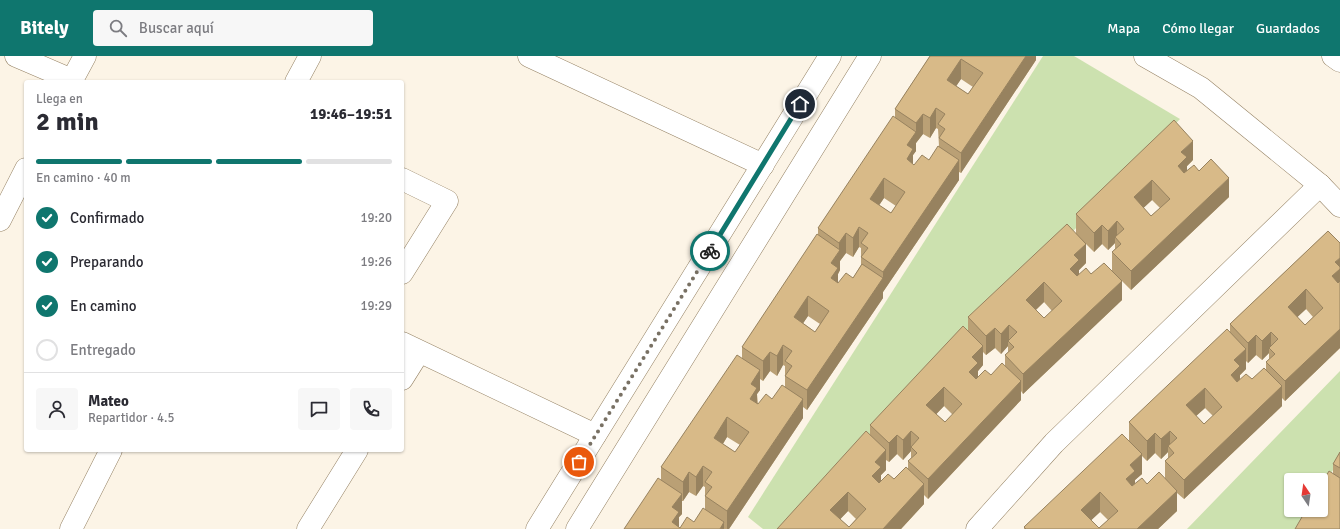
<!DOCTYPE html>
<html lang="es">
<head>
<meta charset="utf-8">
<style>
	:root { --surface:#fff; --page:#f7f7f7; --text:#2b2b33; --muted:#7c7c81; --line:#e1e1e2; --accent:#0f766e }
	body { margin:0; font-family:Signika,sans-serif; background:var(--page); color:var(--text); height:100vh; display:flex; flex-direction:column; font-size:15px; white-space:nowrap }
	* { box-sizing:border-box; margin:0 }
	p { font-size:13px; color:var(--muted) }
	.icon { flex:none; width:22px; height:22px; fill:none; stroke:currentColor; stroke-width:2; stroke-linecap:round; stroke-linejoin:round }
	.map { position:relative; flex:1; overflow:hidden }
	.panel { position:absolute; left:24px; top:24px; width:380px; height:372px; display:flex; flex-direction:column; background:var(--surface); border-radius:4px; box-shadow:0 1px 3px #0004 }
	.panel>* { flex:none }
	.needle { width:26px; rotate:347deg }
	.controls { position:absolute; left:1284px; top:417px; display:grid; gap:8px }
	.controls a { display:grid; place-items:center; width:44px; height:44px; border-radius:4px; background:var(--surface); box-shadow:0 1px 3px #0004; font-size:20px }
	.pin { position:absolute; display:grid; place-items:center; width:34px; height:34px; color:#fff; margin:-17px; border:2px solid #fff; border-radius:50%; box-shadow:0 1px 4px #0007 }
	.courier { position:absolute; display:grid; place-items:center; width:40px; height:40px; margin:-20px; border:3px solid #0f766e; border-radius:50%; background:#fff; color:#222; box-shadow:0 1px 5px #0007 }
	.head em { font-style:normal; font-weight:700 }
	.head div { display:flex; flex-direction:column-reverse }
	.head { display:flex; align-items:center; justify-content:space-between; height:68px; padding:0 12px }
	h1 { font-size:26px; font-weight:700; line-height:30px }
	.bar { display:grid; grid-template-columns:repeat(4,1fr); gap:6px 4px; align-content:center; height:48px; padding:0 12px }
	.bar i { height:5px; border-radius:3px; background:var(--line) }
	.bar .selected { background:var(--accent) }
	.bar p { grid-column:span 4 }
	.line { display:flex; align-items:center; gap:10px; padding:0 12px; border-top:1px solid var(--line) }
	.line div { flex:1 }
	.round { display:grid; place-items:center; flex:none; width:42px; height:42px; border-radius:4px; background:var(--page) }
	ol { padding:0 12px; list-style:none }
	li { display:flex; align-items:center; gap:12px; height:44px }
	li p { margin-inline-start:auto }
	li .icon { padding:4px; border-radius:50%; background:var(--accent); color:#fff; stroke-width:4 }
	li:last-child { color:var(--muted) }
	li i { width:22px; height:22px; border:2px solid var(--line); border-radius:50% }
	header { display:flex; align-items:center; gap:24px; box-sizing:border-box; height:56px; padding:0 20px; background:var(--accent); color:#fff }
	header strong { font-size:19px }
	nav { display:flex; gap:22px; margin-inline-start:auto; font-size:14px }
	.search { width:280px; height:36px; background:var(--page); display:flex; align-items:center; gap:10px; box-sizing:border-box; padding:0 14px; border-radius:4px; color:var(--muted); font-size:15px }
	.map>svg:first-child { display:block }
</style>
</head>
<body>
<header>
<strong>Bitely</strong>
<div class="search"><svg class="icon" aria-label="search" viewBox="0 0 24 24"><circle cx="10" cy="10" r="6"/><path d="M15 15l6 6"/></svg>Buscar aquí</div>
<nav><a>Mapa</a><a>Cómo llegar</a><a>Guardados</a></nav>
</header>
<div class="map">
<svg width="1340" height="473" viewBox="0 0 1340 473">
	<rect width="100%" height="100%" fill="#fcf4e6"/>
	<g fill="#cce1af">
		<path d="M1043,0h31l106,63 -391,410h-26l-15,-12z"/>
		<path d="M1340,315v88l-19,30v-9h-30v30h17l-11,19h-110z"/>
	</g>
	<g fill="none" stroke-linecap="round" stroke-linejoin="round">
		<g stroke="#958264" stroke-width="23">
			<g id="minor">
				<path d="M16,0l56,24"/>
				<path d="M529,0l234,109"/>
				<path d="M1145,0l56,32 119,97 20,21"/>
				<path d="M1333,0l7,5"/>
				<path d="M71,26l14,-26"/>
				<path d="M296,26l14,-26"/>
				<path d="M402,123l45,22 -45,72"/>
				<path d="M0,164l26,-51"/>
				<path d="M402,287l193,92"/>
				<path d="M402,323l17,-27"/>
				<path d="M71,473l40,-79"/>
				<path d="M308,473l49,-79"/>
				<path d="M537,473l293,-473"/>
				<path d="M577,473l293,-473"/>
				<path d="M977,473l77,-86 266,-258"/>
			</g>
		</g>
		<use href="#minor" stroke="#fff" stroke-width="22"/>
	</g>
	<g fill="#baa075" fill-rule="evenodd">
		<path d="M930,0h106v4l-75,113 -2,-1v8l-76,112v6l-76,112 -4,-3v11l-74,111h-105l37,-49v-13l81,-109v-11l76,-112v-7l77,-111v-8zM961,23l12,8 -5,7 -12,-8zM936,72l2,1 1,17 -10,14 -15,5 -1,-1v-9l3,-4v-8l7,-9 7,4zM884,142l12,8 -5,7 -12,-8zM859,191l2,1v17l-8,13 -15,5v-9l2,-4v-9l6,-8 7,4zM808,260l12,8 -5,8 -12,-9zM783,309l2,1v21l-13,12 -14,5 -1,-10 3,-4v-11l3,2 7,-10 7,5zM727,381l13,8 -5,7 -12,-8zM703,430l2,1v22l-11,13 -14,6 -1,-1v-10l3,-3v-13h1l6,-9 7,4z"/>
		<path d="M1193,104l-6,6v4l12,1 30,26 -98,93 -9,-9v19l-99,94 -2,-3v9l-93,99 -4,-4v9l-23,25h-124l93,-94v-10l98,-94v-14l108,-84v-19zM1152,144l8,8 -9,8 -8,-8zM1115,187v6l-3,3v19l-21,3h-12v-4l7,-7v-19l8,8 8,-8 6,6zM1044,246l8,9 -8,7 -8,-8zM1008,290v6l-3,3v11l-14,9 -13,2v-6l5,-6v-13l3,3 9,-7 6,6zM944,350l9,9 -8,7 -9,-8zM911,395v7l-3,3v9l-14,9 -13,2v-6l5,-5v-10l3,2 8,-8 6,6zM848,455l8,8 -7,8 -9,-8z"/>
		<path d="M1328,175l12,117 -55,53 -3,-3v8l-98,93 -7,-6v18l-19,18h-134v-2l105,-86v-19l101,-90v-8zM1306,253l7,8 -8,8 -8,-8zM1269,297v6l-3,3v8l-14,9 -12,1v-5l6,-6v-8l2,2 8,-8 6,5zM1205,352l8,8 -9,8 -8,-8zM1168,396v6l-3,3v18l-18,5h-12v-4l7,-6v-18l5,5 8,-8 6,6zM1100,456l8,8 -9,8 -8,-8z"/>
		<path d="M1340,396v77l-7,-55v-10z"/>
	</g>
	<g fill="#97825f">
		<path d="M1026,0h10v4l-75,113v-20z"/>
		<path d="M961,3v20l-14,21v-20z"/>
		<path d="M936,52v20l-6,10v-20z"/>
		<path d="M923,58v20l-7,9v8l-3,4v14l-6,10v-34l9,-13v-9z"/>
		<path d="M1193,85v19l-6,6v11l-9,-11 3,-14z"/>
		<path d="M959,104v20l-76,112v-20z"/>
		<path d="M884,122v20l-14,21v-20z"/>
		<path d="M1229,122v19l-98,93v-19z"/>
		<path d="M1152,124v20l-18,17v-20z"/>
		<path d="M1117,165v18l-2,-2v6l-7,7v-19z"/>
		<path d="M1102,169v19l-8,8v-19z"/>
		<path d="M859,171v20l-6,10v-19z"/>
		<path d="M846,177v20l-6,8v9l-2,4v14l-7,10v-35l8,-11v-9z"/>
		<path d="M1086,188v19l-7,7v10l-9,-11 4,-14z"/>
		<path d="M1340,202v30l-8,-12 3,-14z"/>
		<path d="M883,222v20l-76,112v-20z"/>
		<path d="M1122,225v19l-99,94v-20z"/>
		<path d="M1044,226v20l-18,17v-19z"/>
		<path d="M1306,233v20l-18,17v-19z"/>
		<path d="M808,240v20l-14,21v-20z"/>
		<path d="M1009,269v17l-1,-1v5l-7,8v-20z"/>
		<path d="M995,272v20l-9,7v-19z"/>
		<path d="M1340,273v19l-55,53v-20z"/>
		<path d="M1271,276v17l-2,-1v5l-7,7v-19z"/>
		<path d="M1256,279v20l-8,8v-20z"/>
		<path d="M783,289v20l-6,11v-20z"/>
		<path d="M983,290v19l-5,6v11l-9,-10 3,-15z"/>
		<path d="M1246,293v20l-6,6v11l-9,-11 3,-15z"/>
		<path d="M770,296v19l-7,10v-20z"/>
		<path d="M760,314v20l-3,4v14l-7,10 1,-34z"/>
		<path d="M1021,325v19l-93,99v-20z"/>
		<path d="M1282,330v20l-98,93v-19z"/>
		<path d="M944,331v19l-18,19v-20z"/>
		<path d="M1205,332v20l-19,17v-20z"/>
		<path d="M803,343v19l-74,111h-2v-18z"/>
		<path d="M727,361v20l-13,21v-20z"/>
		<path d="M911,375v20l-8,9v-20z"/>
		<path d="M1170,375v17l-2,-2v6l-7,7v-20z"/>
		<path d="M1155,377v20l-8,8v-20z"/>
		<path d="M897,379v19l-8,8v-19z"/>
		<path d="M886,394v20l-5,5v12l-9,-11 3,-14z"/>
		<path d="M1142,398v20l-7,6v10l-9,-11 4,-14z"/>
		<path d="M703,410v20l-7,10v-19z"/>
		<path d="M689,416v20l-6,9v-19z"/>
		<path d="M924,428v20l-23,25h-18z"/>
		<path d="M1177,435v20l-19,18h-21z"/>
		<path d="M848,436v19l-17,18 -1,-19z"/>
		<path d="M1100,436v20l-18,17 -1,-19z"/>
		<path d="M682,438v20l-3,3v12h-7v-22z"/>
		<path d="M724,466v7h-4z"/>
	</g>
	<g fill="#d8ba88" stroke="#97825f" fill-rule="evenodd">
		<path d="M930,0h96l-65,97 -22,-15 6,-9 -7,-5 7,-10 -9,-6 -6,10 -7,-4 -7,9 -21,-14zM961,3l22,14 -15,21 -21,-14z"/>
		<path d="M893,60l23,16 -9,13 6,4 -6,10 7,6 8,-10 7,5 9,-14 21,14 -76,112 -22,-15 7,-9 -7,-5 7,-10 -9,-6 -6,11 -7,-5 -7,10 -21,-15zM884,122l21,14 -14,21 -21,-14z"/>
		<path d="M1174,64l19,21 -12,11 6,5 -9,9 6,7 10,-8 5,6 12,-12 18,19 -98,93 -19,-19 9,-8 -6,-7 9,-8 -7,-8 -9,10 -6,-6 -8,8 -18,-19zM1152,124l18,19 -19,17 -17,-19z"/>
		<path d="M1067,168l19,20 -12,11 5,5 -9,9 7,7 9,-8 5,6 13,-11 18,18 -99,93 -18,-19 9,-8 -6,-6 9,-9 -8,-7 -8,9 -6,-6 -9,8 -18,-19zM1044,226l18,19 -18,17 -18,-18z"/>
		<path d="M1328,175l12,12v15l-5,4 5,5v2l-8,7 6,7 2,-2v48l-55,52 -19,-19 9,-8 -6,-6 9,-9 -7,-7 -9,9 -6,-6 -8,8 -18,-19zM1306,233l17,19 -18,17 -17,-18z"/>
		<path d="M817,178l23,16 -9,13 7,5 -7,10 7,5 8,-10 7,5 9,-14 21,14 -76,112 -22,-14 7,-10 -7,-5 7,-10 -9,-6 -6,11 -7,-4 -7,9 -21,-14zM808,240l21,15 -14,21 -21,-15z"/>
		<path d="M963,270l20,20 -11,11 6,6 -9,9 7,7 9,-9 6,5 11,-12 19,18 -93,98 -20,-18 9,-8 -6,-6 8,-9 -8,-7 -8,9 -6,-5 -8,8 -19,-18zM944,331l18,17 -17,18 -19,-17z"/>
		<path d="M1227,273l19,20 -12,11 6,6 -9,9 6,7 9,-8 6,5 12,-11 18,18 -98,94 -19,-19 9,-8 -6,-7 9,-8 -7,-7 -9,8 -6,-6 -8,8 -18,-19zM1205,332l17,19 -18,17 -18,-19z"/>
		<path d="M737,299l23,15 -9,14 6,4 -7,11 8,5 8,-10 6,5 10,-14 21,14 -76,112 -22,-15 7,-9 -7,-5 7,-10 -9,-6 -7,11 -7,-5 -6,10 -22,-15zM727,361l22,15 -14,20 -21,-14z"/>
		<path d="M866,375l20,19 -11,12 6,5 -9,9 7,7 9,-9 6,5 12,-12 18,17 -41,45h-106zM848,436l18,17 -17,18 -19,-17z"/>
		<path d="M1122,378l20,20 -12,11 5,6 -9,8 6,7 10,-8 5,6 12,-12 18,19 -40,38h-111l-2,-2zM1100,436l18,19 -19,17 -18,-18z"/>
		<path d="M1340,396v16l-7,-4z"/>
		<path d="M1329,415l11,7v51h-45l11,-19h15v-25z"/>
		<path d="M658,422l24,16 -10,13 7,5 -7,10 8,6 7,-11 7,5 9,-14 21,14 -4,7h-96z"/>
	</g>
	<g fill="none" stroke-linecap="round" stroke-linejoin="round">
		<path stroke="#797164" stroke-width="4" stroke-dasharray="0 7.2" d="M579,406l131,-211"/>
		<path stroke="#0f766e" stroke-width="5" d="M710,195l90,-147"/>
	</g>
</svg>
<div class="controls">
<a><svg class="needle" viewBox="-14 -14 28 28"><path d="M0-13l5 13h-10z" fill="#e53935"/><path d="M0 13l5-13h-10z" fill="#7c7c81"/></svg></a>
</div>
<div class="pin" style="left:579px;top:406px;background:#ea580c"><svg class="icon" aria-label="bag" viewBox="0 0 24 24"><path d="M5 8h14l-1 12H6zM9 8a3 3 0 0 1 6 0"/></svg></div>
<div class="pin" style="left:800px;top:48px;background:#1f2937"><svg class="icon" aria-label="home" viewBox="0 0 24 24"><path d="M3 11l9-7 9 7M6 9v11h12V9"/></svg></div>
<div class="courier" style="left:710px;top:195px"><svg class="icon" aria-label="bike" viewBox="0 0 24 24"><circle cx="6" cy="16" r="4"/><circle cx="18" cy="16" r="4"/><path d="M6 16l4-8h5l3 8M10 8l3 8H6M13 5h3"/></svg></div>
<section class="panel">
<div class="head"><div><h1>2 min</h1><p>Llega en</p></div><em>19:46–19:51</em></div>
<div class="bar"><i class="selected"></i><i class="selected"></i><i class="selected"></i><i></i><p>En camino · 40 m</p></div>
<ol>
<li><svg class="icon" aria-label="check" viewBox="0 0 24 24"><path d="M5 12l5 5 9-10"/></svg>Confirmado<p>19:20</p></li>
<li><svg class="icon" aria-label="check" viewBox="0 0 24 24"><path d="M5 12l5 5 9-10"/></svg>Preparando<p>19:26</p></li>
<li><svg class="icon" aria-label="check" viewBox="0 0 24 24"><path d="M5 12l5 5 9-10"/></svg>En camino<p>19:29</p></li>
<li><i></i>Entregado</li>
</ol>
<div class="line" style="height:72px"><a class="round"><svg class="icon" aria-label="person" viewBox="0 0 24 24"><circle cx="12" cy="8" r="4"/><path d="M4 21q1-7 8-7t8 7"/></svg></a><div><b>Mateo</b><p>Repartidor · 4.5</p></div><a class="round"><svg class="icon" aria-label="chat" viewBox="0 0 24 24"><path d="M4 5h16v11H9l-5 4z"/></svg></a><a class="round"><svg class="icon" aria-label="phone" viewBox="0 0 24 24"><path d="M5 4h4l2 5-3 2q2 4 5 5l2-3 5 2v4C11 20 4 13 5 4z"/></svg></a></div>
</section>
</div>
</body>
</html>
